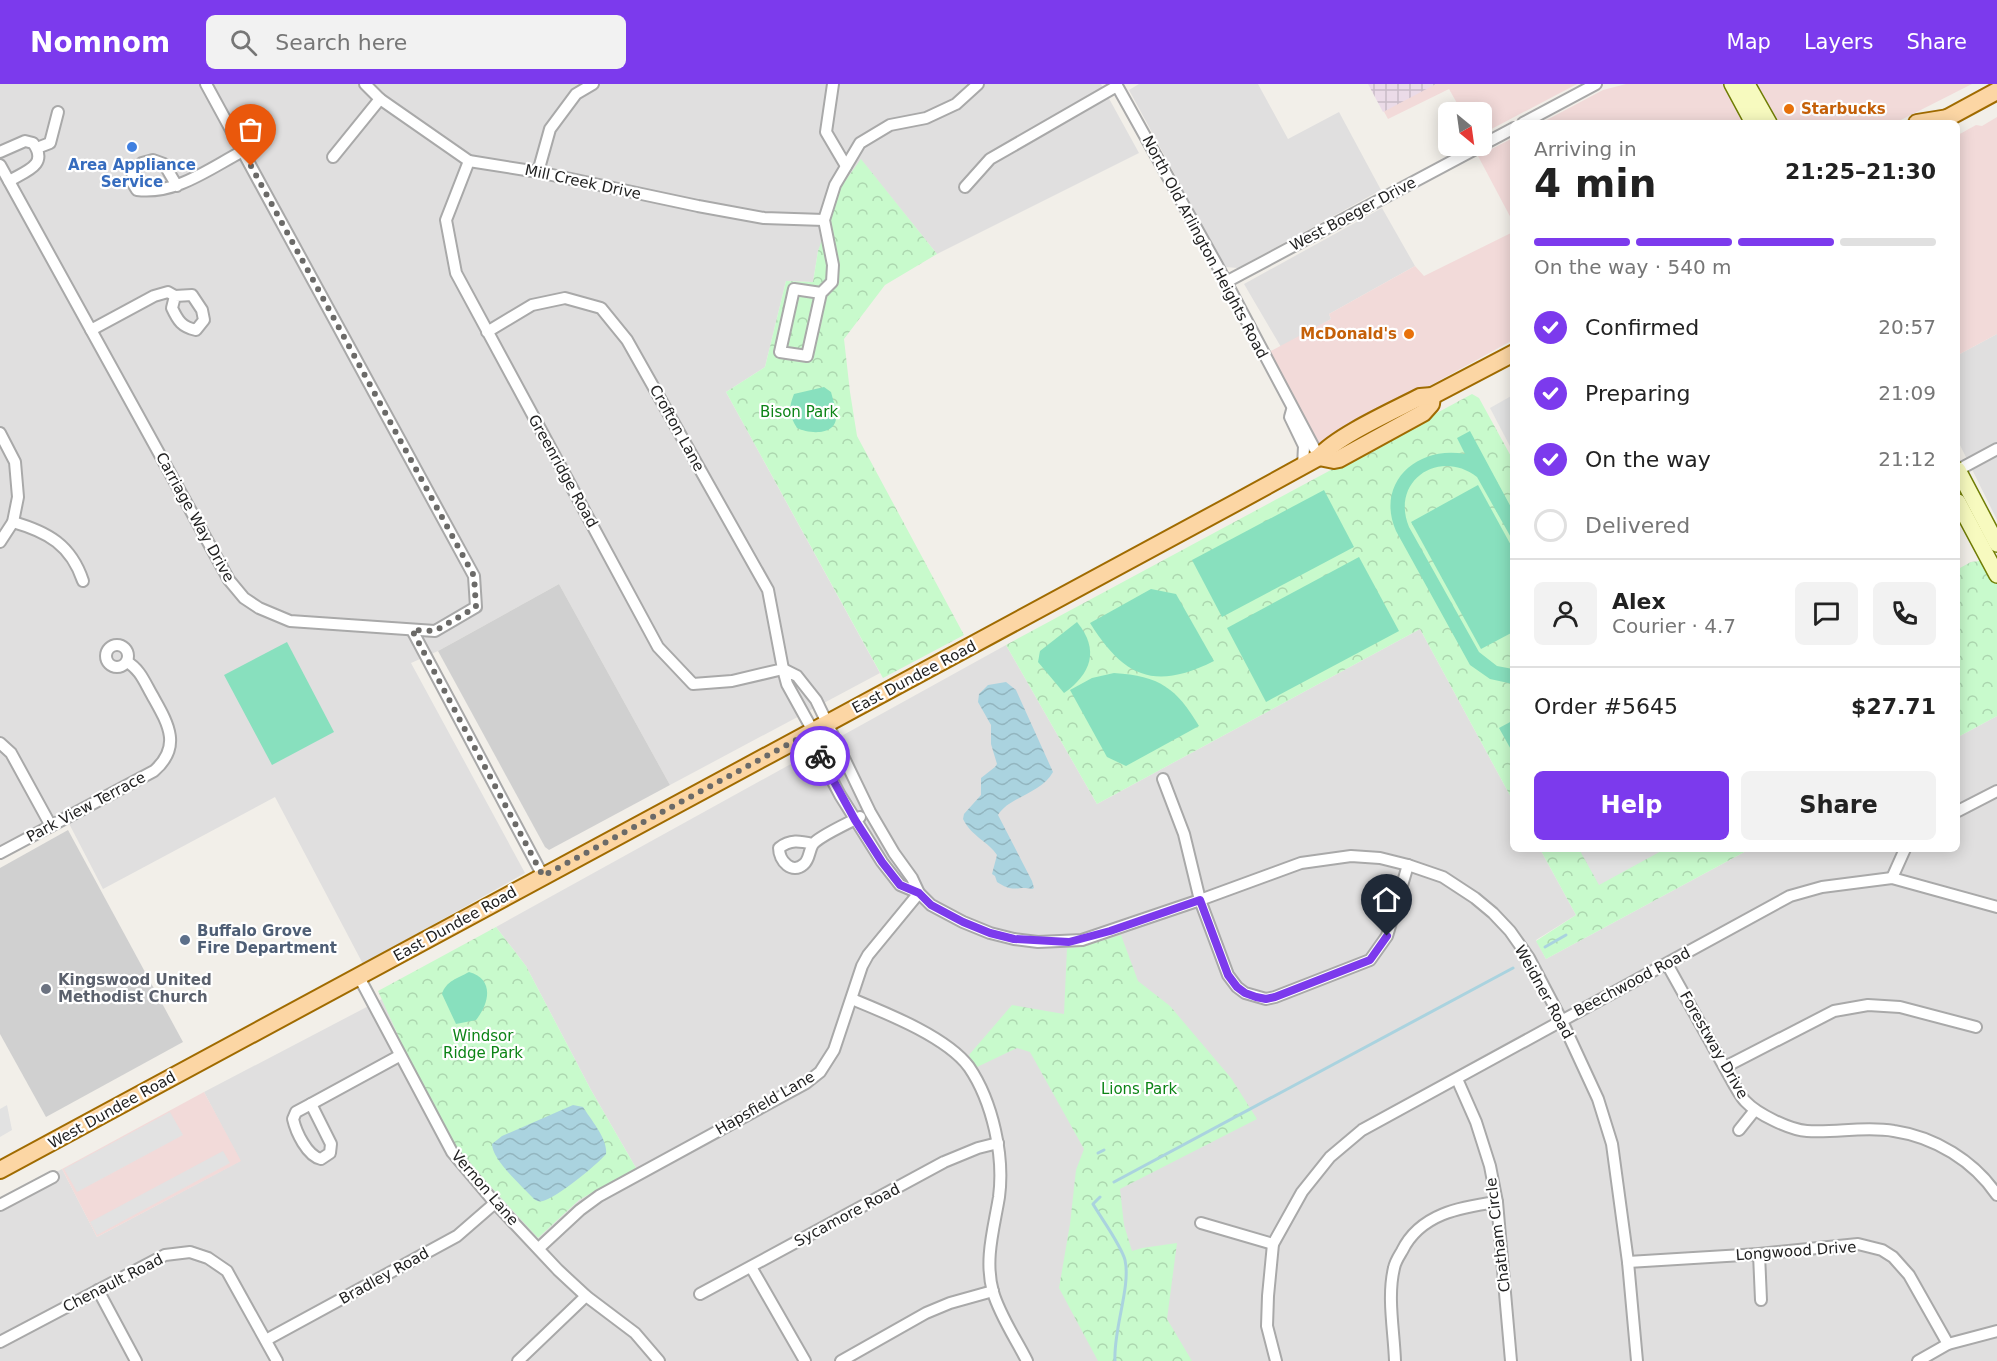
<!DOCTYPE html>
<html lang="en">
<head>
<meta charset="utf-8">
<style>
	:root { --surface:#fff; --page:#f2f2f2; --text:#222; --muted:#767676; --line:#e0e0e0; --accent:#7c3aed }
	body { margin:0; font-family:"DejaVu Sans",sans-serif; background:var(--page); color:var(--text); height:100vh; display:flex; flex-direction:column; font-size:22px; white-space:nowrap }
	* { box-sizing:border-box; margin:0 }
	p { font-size:20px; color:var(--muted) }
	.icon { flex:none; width:33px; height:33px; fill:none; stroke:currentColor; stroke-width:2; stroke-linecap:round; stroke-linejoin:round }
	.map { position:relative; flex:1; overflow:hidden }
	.panel { position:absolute; left:1510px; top:36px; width:450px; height:732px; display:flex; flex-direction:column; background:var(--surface); border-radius:9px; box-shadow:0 3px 15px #0003 }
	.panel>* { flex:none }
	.needle { width:39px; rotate:151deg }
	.buttons { position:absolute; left:1438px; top:18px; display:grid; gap:12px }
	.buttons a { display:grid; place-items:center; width:54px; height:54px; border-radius:9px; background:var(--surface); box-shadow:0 3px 15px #0003; font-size:30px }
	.pin { position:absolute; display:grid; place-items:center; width:51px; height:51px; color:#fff; margin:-62px -26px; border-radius:50% 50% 50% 0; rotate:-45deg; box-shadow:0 0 6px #0007 }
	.pin .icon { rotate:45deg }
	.courier { position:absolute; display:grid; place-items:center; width:60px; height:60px; margin:-30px; border:4px solid #7c3aed; border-radius:50%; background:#fff; color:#222; box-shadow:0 2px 8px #0007 }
	.head em { font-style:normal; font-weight:600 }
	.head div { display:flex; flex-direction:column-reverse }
	.head { display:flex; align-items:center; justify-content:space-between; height:102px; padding:0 24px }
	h1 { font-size:39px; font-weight:600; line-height:45px }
	.bar { display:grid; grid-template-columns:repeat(4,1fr); gap:9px 6px; align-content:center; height:72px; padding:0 24px }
	.bar i { height:8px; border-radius:4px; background:var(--line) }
	.bar .active { background:var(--accent) }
	.bar p { grid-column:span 4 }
	.line { display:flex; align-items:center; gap:15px; padding:0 24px; border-top:2px solid var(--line) }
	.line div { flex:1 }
	.round { display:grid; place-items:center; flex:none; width:63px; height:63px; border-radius:9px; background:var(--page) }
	ol { padding:0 24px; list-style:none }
	li { display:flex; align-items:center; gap:18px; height:66px }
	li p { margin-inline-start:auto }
	li .icon { padding:6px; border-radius:50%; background:var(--accent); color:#fff; stroke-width:4 }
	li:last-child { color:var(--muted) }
	li i { width:33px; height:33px; border:3px solid var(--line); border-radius:50% }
	.action { display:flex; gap:12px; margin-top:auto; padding:12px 24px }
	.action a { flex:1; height:69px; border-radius:9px; background:var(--accent); color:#fff; font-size:24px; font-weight:600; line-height:69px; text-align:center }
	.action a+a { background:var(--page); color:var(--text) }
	header { display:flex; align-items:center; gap:36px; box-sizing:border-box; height:84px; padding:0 30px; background:var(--accent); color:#fff }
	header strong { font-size:28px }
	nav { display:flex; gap:33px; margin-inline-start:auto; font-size:21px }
	.search { width:420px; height:54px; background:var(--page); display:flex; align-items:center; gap:15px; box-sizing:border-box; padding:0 21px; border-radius:9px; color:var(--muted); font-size:22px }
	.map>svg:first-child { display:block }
</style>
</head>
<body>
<header>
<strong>Nomnom</strong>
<div class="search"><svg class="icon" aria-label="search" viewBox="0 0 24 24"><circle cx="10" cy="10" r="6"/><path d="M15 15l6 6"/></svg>Search here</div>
<nav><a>Map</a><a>Layers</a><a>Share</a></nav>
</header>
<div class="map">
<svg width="1997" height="1277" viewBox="0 0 1997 1277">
	<defs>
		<pattern id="industrial-grid" width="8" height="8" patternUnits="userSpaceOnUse" patternTransform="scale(1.5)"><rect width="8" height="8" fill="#ebdbe8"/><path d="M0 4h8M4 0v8" fill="none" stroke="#c9bcc7"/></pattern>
		<pattern id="park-crowns" width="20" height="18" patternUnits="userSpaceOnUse" patternTransform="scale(1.5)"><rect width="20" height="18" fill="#c8facc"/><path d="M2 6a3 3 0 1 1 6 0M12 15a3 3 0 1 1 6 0" fill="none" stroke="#acd6af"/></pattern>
		<pattern id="water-waves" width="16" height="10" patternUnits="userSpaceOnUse" patternTransform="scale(1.5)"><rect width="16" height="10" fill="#aad3df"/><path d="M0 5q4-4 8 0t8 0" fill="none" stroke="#92b5bf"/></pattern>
	</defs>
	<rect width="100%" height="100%" fill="#f2efe9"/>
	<g fill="#e0dfdf">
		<path d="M0,0h1101l38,69 -202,101 -76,-94 -43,91 -5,31 -27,-1 -21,86 -39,25 154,281 -210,112 -111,-201 -121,67 -27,12 114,210 -162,91 -88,-167 -172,92 -40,-77 -63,33z"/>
		<path d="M1139,0h119l30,55 51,-27 42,78 -143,78 -13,-1 -96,-177z"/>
		<path d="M1382,124l33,58 -86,48 2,5 -50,28 -37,-63z"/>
		<path d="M1997,250v186l-39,-79v-86z"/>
		<path d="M1420,545l93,172 1,48h26l36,66 -40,25 10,19 204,-110h208v-112l39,-21v645h-1997v-160l62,-32 35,68 143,-76 -36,-69 178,-93 34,76 122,163 41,-38 57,-32 -45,-78 -65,-124 -30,-39 510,-282 91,159z"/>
	</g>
	<g fill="#f2dad9">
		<path d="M1369,0h208l-95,50v-22h-20l-13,-23 -61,30z"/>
		<path d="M1626,0h346l-77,39h-354l62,-33z"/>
		<path d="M1997,33v217l-39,21v-220l18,-10 6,1z"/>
		<path d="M1513,54v84l-35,-66z"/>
		<path d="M1513,148v108l-193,106 -51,-94 62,-33 -2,-5 86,-48 9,10z"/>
		<path d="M204,1008l37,69 -144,76 -35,-68z"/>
	</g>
	<path fill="url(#industrial-grid)" d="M1368,0h68l-53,28z"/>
	<g fill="#d0d0d0">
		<path d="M559,500l111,201 -121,65 -4,-3 -107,-196z"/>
		<path d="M68,746l115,212 -137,75 -46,-83v-166z"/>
	</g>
	<g fill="url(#park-crowns)">
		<path d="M861,75l76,95 -52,31 -41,54 6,53 7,44 107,199 -81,43 -157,-286 39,-25 21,-86 27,1 5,-31 22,-63z"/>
		<path d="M1472,310l7,4 34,62v341l-93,-172 -323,175 -91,-159z"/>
		<path d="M1979,477l6,1 12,22v132l-39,21v-168l13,-7z"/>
		<path d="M1540,765h210l-204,110 -10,-18 40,-26z"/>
		<path d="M496,843l30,39 65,124 45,78 -57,32 -41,38 -81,-88 -41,-75 -38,-84z"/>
		<path d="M1121,851l17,46 32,25 61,72 26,41 -137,70 4,36 8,26 10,-3 35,-5 -10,76 25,42h-94l-39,-73 11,-64 6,-54 8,-21 -54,-97 -13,-4 -42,20 -6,-13 43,-50 52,9 3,-66 14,-1z"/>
	</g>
	<g fill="#88e0be">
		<path d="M824,303l7,5c2,8 5,16 5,24 1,20 -27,18 -39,12 -8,-13 -9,-19 -3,-34z"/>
		<path d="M1470,347l43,80v30l-36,-64c-38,-29 -87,4 -68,50l70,125 18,14 16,3v15l-23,-5 -20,-14 -74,-134c-21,-48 21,-86 69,-77l-8,-16z"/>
		<path d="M1478,401l35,64v83l-32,17 -70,-127z"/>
		<path d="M1324,406l30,57 -132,70 -30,-57z"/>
		<path d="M1359,473l40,74 -133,71 -39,-74z"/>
		<path d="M1151,505l25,5 38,67c-60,30 -90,16 -124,-38z"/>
		<path d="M1077,538c23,28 14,52 -13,71l-26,-31 2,-11z"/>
		<path d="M287,558l47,90 -62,33 -48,-90z"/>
		<path d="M1114,589c46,3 62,15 85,53l-73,40 -19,-9 -37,-67 22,-12z"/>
		<path d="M1512,637l2,2 -1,30 -14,-25z"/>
		<path d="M469,888c26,7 20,32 7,48l-20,4 -14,-30c4,-13 16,-16 27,-22z"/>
	</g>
	<g fill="#e2e2e2">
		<path d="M1513,311v57l-23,-44z"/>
		<path d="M1579,765h86l-66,36z"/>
		<path d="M7,1021l5,25 -12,7v-28z"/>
		<path d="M170,1028l13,23 -106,57 -13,-23z"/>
		<path d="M223,1067l7,12 -133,72 -7,-13z"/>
	</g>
	<g fill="url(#water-waves)">
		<path d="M1006,598l10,8 37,82c-12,22 -43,24 -55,43l34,66 2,7 -2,1c-15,-4 -17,5 -35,-7l-2,-6 -3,-2 5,-19c-8,-13 -25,-18 -34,-36l1,-5 17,-19v-17l14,-11 2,-3 -6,-20v-19l-13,-23 1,-8 9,-9z"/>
		<path d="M573,1021l10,2c8,13 25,32 23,47 -9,11 -50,44 -63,47 -4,1 -6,0 -9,-2 -11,-12 -42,-39 -42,-55l10,-8z"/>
	</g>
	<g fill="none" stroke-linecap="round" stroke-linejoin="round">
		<g stroke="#aad3df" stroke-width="3">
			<path d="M1545,863l21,-12"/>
			<path d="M1098,1069l6,-3"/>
			<path d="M1114,1098l399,-214"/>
			<path d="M1100,1113l-7,7c8,14 28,41 32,56 6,27 -12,70 -10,101"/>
		</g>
		<g stroke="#a9a9a9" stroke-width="14">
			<g id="street">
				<path d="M365,0l15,15 89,62 69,11 160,34 66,12 60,2"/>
				<path d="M833,0l-7,48 20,34"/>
				<path d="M1116,0l101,181 102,192"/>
				<path d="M1523,39l73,-39"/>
				<path d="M1482,61l32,-17"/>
				<path d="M37,64l13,-5 8,-31"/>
				<path d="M0,68l25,-11 8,2c16,22 -7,28 -24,38"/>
				<path d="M333,73l47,-58"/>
				<path d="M469,77l-23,59 10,53 202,374 35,37 39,-3 51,-12 -15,-79 -141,-250 -26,-32 -36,-10 -33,7 -45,27"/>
				<path d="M0,81l229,415 15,18 15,10 31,13 145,10 41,-24 -2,-31 -268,-492"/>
				<path d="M538,88l12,-43 26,-35 17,-10"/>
				<path d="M177,102l-13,-22 -11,-4 -11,3 -9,8 -1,11 5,8c39,5 73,-22 106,-39"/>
				<path d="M965,103l25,-28 127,-73"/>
				<path d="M1226,198l255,-136"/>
				<path d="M821,209l-27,-4 -14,63 27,4 14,-63 11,-11 1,-17 -9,-45 11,-35 25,-42 30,-18 36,-7 30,-14 22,-20"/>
				<path d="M91,246l63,-34 14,-4 7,4 17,-1 10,15 2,10 -8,10c-14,-3 -18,-9 -24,-22l3,-12"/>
				<path d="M1292,326l-2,7 14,29 -1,20"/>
				<path d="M0,349l15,29 3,35 -5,25 -13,20"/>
				<path d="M1958,386l39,-21"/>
				<path d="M13,438c35,10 58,23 70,59"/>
				<path d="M412,546l131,246"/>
				<circle cx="117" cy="572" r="11"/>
				<path d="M0,659l11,10 40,73"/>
				<path d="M1163,695l21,55 16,66 28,75 9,12 8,6 21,6 9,-2 95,-37 17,-24 21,-71"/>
				<path d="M1958,727l39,-20"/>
				<path d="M813,760c-13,-3 -23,-5 -34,4 0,13 13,27 25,16 6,-5 5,-16 10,-21 8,-8 36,-21 46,-26"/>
				<path d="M0,769l154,-82c29,-25 13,-49 -2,-76 -7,-12 -12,-26 -25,-33"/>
				<path d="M1892,794l13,-29"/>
				<path d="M919,809l-7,-15 -18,-25 -24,-41 -54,-112 -19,-24 -14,-7 4,15 26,47 10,32 17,32 42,67 18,23 19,8 12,12 32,17 27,11 24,6 24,3 44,-2 118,-40 101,-37 50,-7 29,2 28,7 35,12 32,21 18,15 17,18 19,27 32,61 37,80 14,45 16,118 9,99"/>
				<path d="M1667,880l68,122c3,5 6,11 10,15 12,13 45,29 62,30 29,2 58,-5 87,0 41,6 80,30 103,64"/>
				<path d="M359,893l93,175 43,51 63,67 28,26 49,37 24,28"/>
				<path d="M852,915c34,14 95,38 117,68 13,19 21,41 26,63 5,22 7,44 4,67 -5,31 -15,63 -6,95 7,24 23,47 34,69"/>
				<path d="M1725,983l109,-56 34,-6 32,2 76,20"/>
				<path d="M1457,995l19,43 14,44 7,36 14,159"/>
				<path d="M311,1020l20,40 -1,9 -9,6c-14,-3 -25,-27 -28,-40l3,-7z"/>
				<path d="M311,1020l88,-48"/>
				<path d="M1739,1046l16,-20"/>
				<path d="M0,1121l53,-28"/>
				<path d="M1201,1139l72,21"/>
				<path d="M539,1164l41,-38 19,-14 207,-113 14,-11 14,-22 28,-84 6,-11 51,-62"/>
				<path d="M1759,1170l2,46"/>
				<path d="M1628,1178l131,-8 99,-10 24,6 11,7 16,18 39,69"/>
				<path d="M751,1183l54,94"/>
				<path d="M98,1206l38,71"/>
				<path d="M700,1210l244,-132 34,-14 20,-5"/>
				<path d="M266,1256l191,-104 38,-33"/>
				<path d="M0,1258l165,-87 25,-3 18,6 19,13 50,90"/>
				<path d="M518,1277l68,-65"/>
				<path d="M841,1277l85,-48 24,-10 43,-12"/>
				<path d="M1276,1277l-9,-35 1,-30 5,-52 29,-52 28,-35 32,-27 428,-234 32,-9 70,-9 105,29"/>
				<path d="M1395,1277c-1,-30 -8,-64 -1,-93 1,-6 5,-12 8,-17 18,-37 58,-44 95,-49"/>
				<path d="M1918,1277l30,-17 49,-13"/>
			</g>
		</g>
		<g stroke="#707d05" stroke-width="18">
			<g id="secondary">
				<path d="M1732,0l21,39"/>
				<path d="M1747,0l22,39"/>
				<path d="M1958,386l39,74"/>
				<path d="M1958,418l39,73"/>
			</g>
		</g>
		<g stroke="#a06b00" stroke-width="20">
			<g id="primary">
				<path d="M1917,39l31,-5"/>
				<path d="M1938,39l59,-32"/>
				<path d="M1319,373l15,3 5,-1 84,-46 8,-9 1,-8"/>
				<path d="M0,1086l1237,-668 82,-45c18,-21 74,-46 101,-60l12,-1 82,-43"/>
			</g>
		</g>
		<use href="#street" stroke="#fff" stroke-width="10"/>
		<use href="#secondary" stroke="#f7fabf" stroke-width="15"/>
		<use href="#primary" stroke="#fcd6a4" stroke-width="16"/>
	</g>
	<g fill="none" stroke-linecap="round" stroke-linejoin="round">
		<path stroke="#6b6a68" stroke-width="6" stroke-dasharray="0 10.8" d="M251,82l223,410 2,31 -41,24 -23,-1 131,246 270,-145 7,25"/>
		<path stroke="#7c3aed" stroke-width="8" d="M820,672l35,64 27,42 18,23 19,8 12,12 32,17 27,11 24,6 55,3 41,-11 90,-31 28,75 9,12 8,6 11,4 10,2 9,-2 95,-37 17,-24"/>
	</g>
	<g fill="#e8710a" stroke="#fff" stroke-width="2">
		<circle cx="1789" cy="25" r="6"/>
		<circle cx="1409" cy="250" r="6"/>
	</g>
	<circle fill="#3f7fe0" stroke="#fff" stroke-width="2" cx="132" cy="63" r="6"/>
	<circle fill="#5c6f8a" stroke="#fff" stroke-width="2" cx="185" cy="856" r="6"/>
	<circle fill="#6b7280" stroke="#fff" stroke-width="2" cx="46" cy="905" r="6"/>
	<g text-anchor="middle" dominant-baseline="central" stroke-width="4.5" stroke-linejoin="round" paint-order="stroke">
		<g font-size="15" font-weight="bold" fill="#c56008" stroke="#fff" text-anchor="start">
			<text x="1801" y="25">Starbucks</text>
			<text x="1397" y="250" text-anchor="end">McDonald's</text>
		</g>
		<g font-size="15" font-weight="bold" fill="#366cbe" stroke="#fff">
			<text x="132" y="81">Area Appliance<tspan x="132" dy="17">Service</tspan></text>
		</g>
		<g font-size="15" fill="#222" stroke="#fff">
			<text transform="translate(583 98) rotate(12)">Mill Creek Drive</text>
			<text transform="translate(1353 130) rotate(-28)">West Boeger Drive</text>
			<text transform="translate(1205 163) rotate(62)">North Old Arlington Heights Road</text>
			<text transform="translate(677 344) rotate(61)">Crofton Lane</text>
			<text transform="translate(563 387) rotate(61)">Greenridge Road</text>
			<text transform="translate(195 433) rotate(61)">Carriage Way Drive</text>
			<text transform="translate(914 593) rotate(-28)">East Dundee Road</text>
			<text transform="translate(86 723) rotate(-28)">Park View Terrace</text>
			<text transform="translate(455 840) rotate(-29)">East Dundee Road</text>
			<text transform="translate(1632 898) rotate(-28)">Beechwood Road</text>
			<text transform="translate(1544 908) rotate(61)">Weidner Road</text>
			<text transform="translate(1714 961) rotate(60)">Forestway Drive</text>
			<text transform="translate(765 1019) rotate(-30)">Hapsfield Lane</text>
			<text transform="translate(112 1026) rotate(-29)">West Dundee Road</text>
			<text transform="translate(485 1104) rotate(49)">Vernon Lane</text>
			<text transform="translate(847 1131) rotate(-28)">Sycamore Road</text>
			<text transform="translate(1498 1151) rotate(-97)">Chatham Circle</text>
			<text transform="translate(1796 1167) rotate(-4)">Longwood Drive</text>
			<text transform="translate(384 1192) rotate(-29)">Bradley Road</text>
			<text transform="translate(113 1199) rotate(-27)">Chenault Road</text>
		</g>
		<g font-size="15" fill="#0c8416" stroke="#fff">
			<text x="799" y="328">Bison Park</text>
			<text x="483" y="952">Windsor<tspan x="483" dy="17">Ridge Park</tspan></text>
			<text x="1139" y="1005">Lions Park</text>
		</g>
		<g font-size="15" font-weight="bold" fill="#4e5e75" stroke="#fff" text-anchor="start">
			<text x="197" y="847">Buffalo Grove<tspan x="197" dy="17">Fire Department</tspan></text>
		</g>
		<g font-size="15" font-weight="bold" fill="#5b616d" stroke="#fff" text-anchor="start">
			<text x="58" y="896">Kingswood United<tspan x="58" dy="17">Methodist Church</tspan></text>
		</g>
	</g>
</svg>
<div class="buttons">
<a><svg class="needle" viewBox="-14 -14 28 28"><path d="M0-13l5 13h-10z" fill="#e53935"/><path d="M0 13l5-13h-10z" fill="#767676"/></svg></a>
</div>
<div class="pin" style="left:251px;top:82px;background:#ea580c"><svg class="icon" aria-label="bag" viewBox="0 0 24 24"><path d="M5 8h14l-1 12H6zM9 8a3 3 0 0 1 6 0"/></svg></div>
<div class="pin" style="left:1387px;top:852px;background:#1f2937"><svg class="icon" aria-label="home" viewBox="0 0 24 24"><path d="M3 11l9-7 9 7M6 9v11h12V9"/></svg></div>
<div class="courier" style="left:820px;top:672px"><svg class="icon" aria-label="bike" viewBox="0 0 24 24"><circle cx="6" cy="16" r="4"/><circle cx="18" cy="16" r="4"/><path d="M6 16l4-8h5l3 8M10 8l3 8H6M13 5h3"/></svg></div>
<section class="panel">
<div class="head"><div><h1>4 min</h1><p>Arriving in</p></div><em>21:25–21:30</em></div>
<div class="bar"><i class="active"></i><i class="active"></i><i class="active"></i><i></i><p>On the way · 540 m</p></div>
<ol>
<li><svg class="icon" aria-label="check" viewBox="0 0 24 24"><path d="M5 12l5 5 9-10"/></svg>Confirmed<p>20:57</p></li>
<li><svg class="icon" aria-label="check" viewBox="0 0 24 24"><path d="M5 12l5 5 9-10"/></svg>Preparing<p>21:09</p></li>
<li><svg class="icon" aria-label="check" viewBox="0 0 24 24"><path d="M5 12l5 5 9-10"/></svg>On the way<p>21:12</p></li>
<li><i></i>Delivered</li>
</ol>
<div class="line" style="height:108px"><a class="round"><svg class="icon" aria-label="person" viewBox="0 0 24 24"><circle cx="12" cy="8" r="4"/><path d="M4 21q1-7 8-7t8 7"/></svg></a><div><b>Alex</b><p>Courier · 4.7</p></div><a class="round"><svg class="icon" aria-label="chat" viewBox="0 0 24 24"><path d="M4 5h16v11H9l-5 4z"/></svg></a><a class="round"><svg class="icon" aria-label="phone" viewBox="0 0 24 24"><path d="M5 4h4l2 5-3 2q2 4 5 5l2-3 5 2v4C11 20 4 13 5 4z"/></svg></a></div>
<div class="line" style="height:78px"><div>Order #5645</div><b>$27.71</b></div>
<div class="action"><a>Help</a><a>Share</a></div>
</section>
</div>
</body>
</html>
